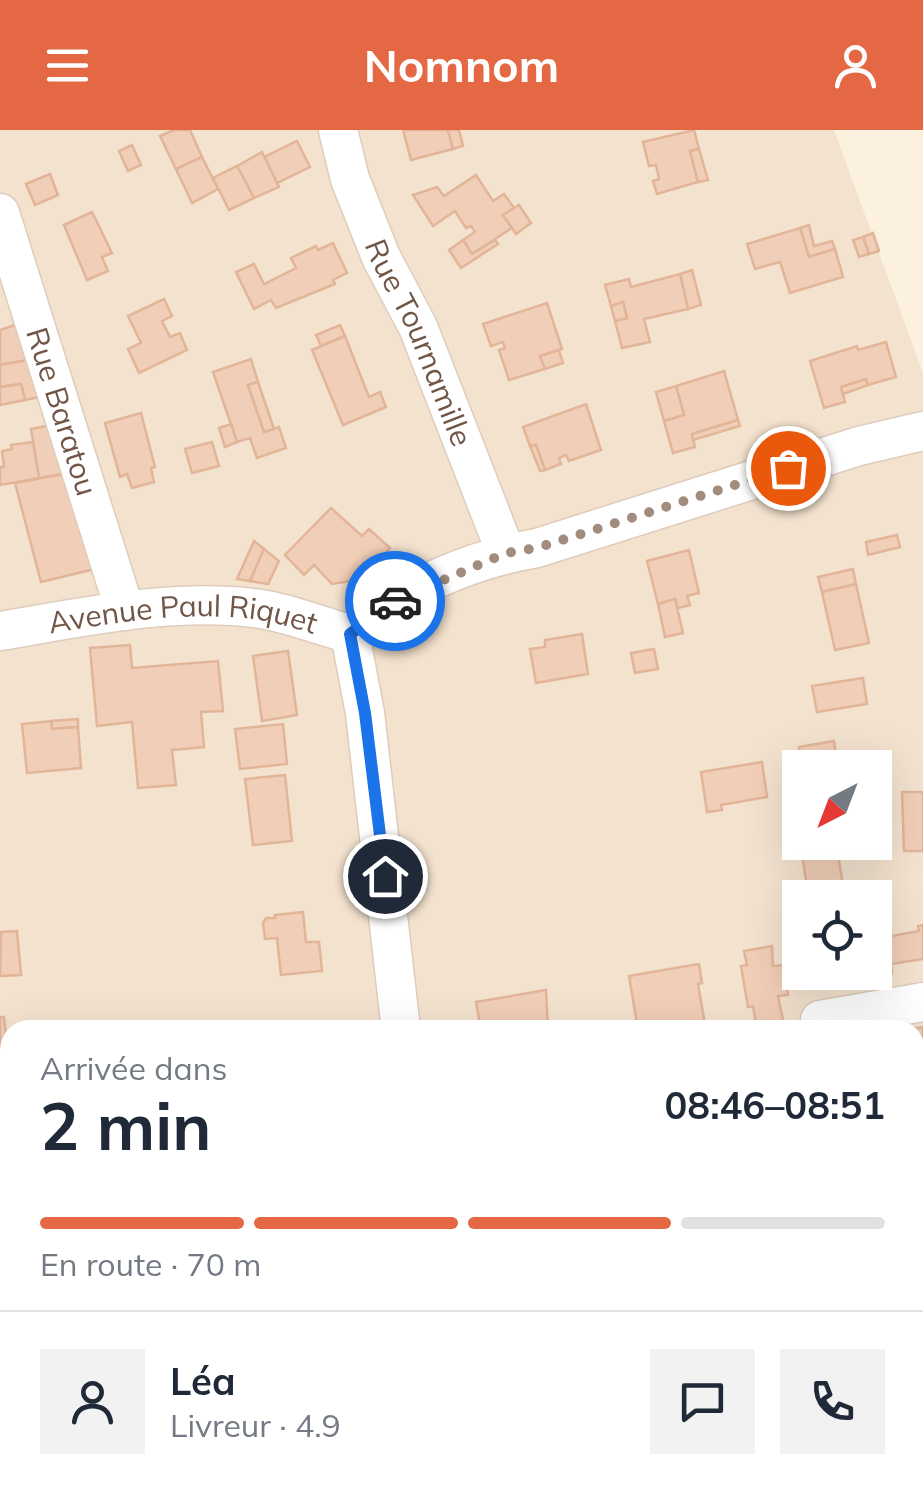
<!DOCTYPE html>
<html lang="fr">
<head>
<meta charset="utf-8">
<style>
	:root { --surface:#fff; --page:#f2f2f3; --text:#1f2937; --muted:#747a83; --line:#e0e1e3; --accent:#e56845 }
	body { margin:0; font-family:Mulish,sans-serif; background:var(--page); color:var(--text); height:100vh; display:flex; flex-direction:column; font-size:38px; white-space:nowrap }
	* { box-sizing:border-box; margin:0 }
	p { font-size:32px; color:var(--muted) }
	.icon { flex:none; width:55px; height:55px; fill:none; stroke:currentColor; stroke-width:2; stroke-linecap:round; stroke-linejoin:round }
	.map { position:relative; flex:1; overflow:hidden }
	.sheet { position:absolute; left:0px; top:890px; width:925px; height:492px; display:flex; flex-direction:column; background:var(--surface); border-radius:30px 30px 0 0; box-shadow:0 10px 40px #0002 }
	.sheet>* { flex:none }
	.needle { width:65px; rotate:222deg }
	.tools { position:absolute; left:782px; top:620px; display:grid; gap:20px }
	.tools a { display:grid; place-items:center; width:110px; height:110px; border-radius:0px; background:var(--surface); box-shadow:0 10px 40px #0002; font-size:50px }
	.pin { position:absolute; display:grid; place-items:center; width:85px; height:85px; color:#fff; margin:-42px; border:5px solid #fff; border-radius:50%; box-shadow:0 2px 10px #0007 }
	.courier { position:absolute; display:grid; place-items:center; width:100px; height:100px; margin:-50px; border:8px solid #1a73e8; border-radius:50%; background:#fff; color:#222; box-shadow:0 2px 12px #0007 }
	.head em { font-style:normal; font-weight:700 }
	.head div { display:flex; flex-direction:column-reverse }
	.head { display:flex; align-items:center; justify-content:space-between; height:170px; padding:0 40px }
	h1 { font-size:65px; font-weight:700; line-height:75px }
	.bar { display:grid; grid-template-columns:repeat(4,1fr); gap:15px 10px; align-content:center; height:120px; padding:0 40px }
	.bar i { height:12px; border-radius:8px; background:var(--line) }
	.bar .selected { background:var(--accent) }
	.bar p { grid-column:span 4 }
	.line { display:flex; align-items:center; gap:25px; padding:0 40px; border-top:2px solid var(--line) }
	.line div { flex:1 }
	.round { display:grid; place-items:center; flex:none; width:105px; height:105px; border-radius:0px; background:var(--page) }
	header { display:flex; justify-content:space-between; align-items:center; height:130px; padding:0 40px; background:var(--accent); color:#fff; font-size:45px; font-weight:700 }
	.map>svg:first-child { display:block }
</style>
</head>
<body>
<header><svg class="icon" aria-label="menu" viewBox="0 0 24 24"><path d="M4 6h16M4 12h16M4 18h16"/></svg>Nomnom<svg class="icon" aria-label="person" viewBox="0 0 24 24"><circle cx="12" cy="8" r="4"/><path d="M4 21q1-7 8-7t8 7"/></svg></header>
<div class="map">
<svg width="923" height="1381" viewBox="0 0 923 1381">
	<rect width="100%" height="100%" fill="#fcf1df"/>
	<g fill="#f3e2ce" fill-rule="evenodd">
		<path d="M0,0h834l89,243v737l-8,1v-81h-905v173h-10zM800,638h75v74h-75zM800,768h75v74h-75z"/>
		<path d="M923,1027v354h-923v-240h10v231h905v-344z"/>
	</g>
	<rect fill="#cfe8bf" x="0" y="1073" width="10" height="68"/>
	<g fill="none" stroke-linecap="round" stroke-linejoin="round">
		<g stroke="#9bcdd6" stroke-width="9">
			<path d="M915,1019l8,-1"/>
			<path d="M0,1096l10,2"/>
		</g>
	</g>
	<g fill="#f1ceb7" stroke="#e3b598" stroke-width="2.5">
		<path d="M174,0h16l12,27 -26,12 -16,-33z"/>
		<path d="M403,0h45l5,19 -42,11z"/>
		<path d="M448,0h11l4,16 -10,3z"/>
		<path d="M694,0l5,19 -9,2 8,31 -41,12 -4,-13 6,-2 -3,-14 -7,1 -6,-24z"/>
		<path d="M297,11l13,26 -33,16 -13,-26z"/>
		<path d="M132,15l9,20 -13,6 -9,-20z"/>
		<path d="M699,19l9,31 -10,2 -8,-31z"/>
		<path d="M262,22l17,35 -25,11 -17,-32z"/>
		<path d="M202,27l16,32 -26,14 -16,-34z"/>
		<path d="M237,36l17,32 -25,12 -16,-32z"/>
		<path d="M50,44l8,21 -23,10 -9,-21z"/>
		<path d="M476,45l17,26 11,-7 10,14 -11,7 9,13 -40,26 -9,-14 12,-8 -4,-6 -5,2 -11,-17 -22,15 -20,-31 24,-8 7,9z"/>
		<path d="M519,75l12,18 -15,11 -13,-19z"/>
		<path d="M92,82l20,41 -10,4 6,14 -21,9 -23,-55z"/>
		<path d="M809,95l5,21 18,-5 3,8 -26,8 -9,-29z"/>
		<path d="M800,98l9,29 26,-8 8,28 -53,16 -10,-31 -25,7 -8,-25z"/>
		<path d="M873,103l6,18 -10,3 -6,-17z"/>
		<path d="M863,107l6,17 -10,3 -6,-17z"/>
		<path d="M463,110l9,14 23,-14 3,4 -37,24 -12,-18z"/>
		<path d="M333,113l14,30 -14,7 2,4 -59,24 -5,-8 -17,9 -18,-37 18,-8 10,20 32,-16 -5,-10 25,-12 2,4z"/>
		<path d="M692,140l9,35 -13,4 -8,-35z"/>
		<path d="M680,144l8,35 -44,10 6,23 -28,6 -7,-27 12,-3 -4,-16 -12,4 -6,-21 24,-6 2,8z"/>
		<path d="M164,169l8,17 -10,5 8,16 10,-4 7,17 -48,23 -11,-24 13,-6 -13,-27z"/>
		<path d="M623,172l4,16 -12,3 -4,-15z"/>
		<path d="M547,173l15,46 -22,7 5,13 -36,11 -10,-30 6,-2 -2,-6 -12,4 -8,-22z"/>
		<path d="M21,193l18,35 -39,7v-35z"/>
		<path d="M340,195l5,11 -24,10 -5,-11z"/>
		<path d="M345,206l24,61 11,-5 6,15 -43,18 -31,-75z"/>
		<path d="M886,212l10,35 -28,8 -2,-6 -25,8 4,15 -21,6 -14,-47 47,-15 1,4z"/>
		<path d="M559,220l4,13 -18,6 -5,-13z"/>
		<path d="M39,228l10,37 -24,5 -4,-16 -21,3v-22z"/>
		<path d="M251,229l7,23 -10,3 16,47 15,-5 7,21 -29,10 -7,-20 -13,4 -24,-70z"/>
		<path d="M724,241l14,49 -46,14 3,13 -22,6 -9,-32 20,-6 -8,-29z"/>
		<path d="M866,249l2,6 -25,9 -2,-7z"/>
		<path d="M258,252l16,47 -10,3 -16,-47z"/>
		<path d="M21,254l4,16 -25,5v-18z"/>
		<path d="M676,256l8,29 -20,6 -8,-29z"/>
		<path d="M586,274l15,46 -32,11 -3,-6 -7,3 2,6 -16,6 -9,-25 -6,1 -7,-19z"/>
		<path d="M141,283l14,54 -4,1 3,14 -22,6 -5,-14 -7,3 -15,-54z"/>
		<path d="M738,290l2,6 -47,14 -1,-6z"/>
		<path d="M61,293l13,49 -35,6 -8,-49z"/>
		<path d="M231,294l6,18 -12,5 -6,-19z"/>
		<path d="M33,312l6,36 -39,7v-18h4l-2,-16 10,-2 -1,-4z"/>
		<path d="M212,312l7,24 -27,7 -7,-24z"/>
		<path d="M536,315l9,25 -5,1 -10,-25z"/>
		<path d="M74,342l25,96 -58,14 -26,-99z"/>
		<path d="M331,378l31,28 7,-7 21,19 -7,8 19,17 -70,11 -18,-19 -10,10 -19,-20z"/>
		<path d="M897,405l3,12 -32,8 -2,-13z"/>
		<path d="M254,411l10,8 -14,32 -13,-2z"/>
		<path d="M264,419l15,12 -11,23 -18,-3z"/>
		<path d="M689,420l10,43 -12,3 3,9 -12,3 -3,-9 -17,5 -11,-43z"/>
		<path d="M853,439l3,15 -34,8 -4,-15z"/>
		<path d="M856,454l13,59 -34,7 -13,-58z"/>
		<path d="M675,469l8,34 -18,4 -7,-33z"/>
		<path d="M582,504l6,40 -52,9 -6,-34 15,-2v-7z"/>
		<path d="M130,515l2,23 86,-7 5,50 -22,1 3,35 -32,3 4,35 -38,3 -6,-66 -35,4 -7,-78z"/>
		<path d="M654,519l4,20 -23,4 -4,-20z"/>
		<path d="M288,521l9,64 -35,6 -9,-65z"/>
		<path d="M863,548l4,26 -50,8 -5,-26z"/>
		<path d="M78,589v8l-26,2 -1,-8z"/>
		<path d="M51,591l1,8 26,-2 3,41 -54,5 -5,-49z"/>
		<path d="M283,594l4,40 -47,5 -5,-40z"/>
		<path d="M834,611l4,27h-36l-3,-21z"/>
		<path d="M762,632l5,35 -46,8 1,5 -15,2 -6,-40z"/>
		<path d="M285,645l7,66 -39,4 -8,-66z"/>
		<path d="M902,662h21v59h-19z"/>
		<path d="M800,712h36l9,55 -41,1 -2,-12h5z"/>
		<path d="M303,782l3,30h13l3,29 -41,4 -4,-37 -12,1 -2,-16 3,-5h9v-3z"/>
		<path d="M923,795v34l-32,5 1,9 -38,6 -1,-7h22v-33l44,-8 -1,-5z"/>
		<path d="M17,801l4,44 -21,1 1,-44z"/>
		<path d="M772,816l1,20 11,-1 4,30 -10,1 7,34h-28l-4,-24 -5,1 -7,-41 6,-1 -3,-14z"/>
		<path d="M699,834l3,19 -4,1 8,46h-68l-9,-54z"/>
		<path d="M546,860l2,40h-67l-5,-28z"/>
		<path d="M0,887h4l6,55v8l-10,2z"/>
		<path d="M902,891l1,9 20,-3v28l-8,1v-26h-51z"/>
		<path d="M915,1066l8,1v35l-8,-1z"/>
		<path d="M0,1253l10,8v19l-10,14z"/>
		<path d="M490,1372h44v9h-43z"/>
		<path d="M646,1372h45l1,9h-45z"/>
		<path d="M833,1372h30l5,9h-50z"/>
	</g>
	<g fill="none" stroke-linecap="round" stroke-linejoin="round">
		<g stroke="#dfccbc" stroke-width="41">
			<g id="minor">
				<path id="s1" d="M338,0l12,49 31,78 37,70 88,226"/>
				<path id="s2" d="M0,83l125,398"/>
				<path id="s3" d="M0,501c85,-14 174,-34 261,-22 30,5 60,17 89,25"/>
				<path d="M350,504c50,-45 122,-75 187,-86l322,-102 64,-15"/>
				<path d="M350,504l15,79 36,317"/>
				<path d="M820,900v-10l103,-18"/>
				<path d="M915,1188l8,-1"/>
				<path d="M586,1372v9"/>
				<path d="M748,1372l5,9"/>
				<path d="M423,1381v-9"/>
			</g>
		</g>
		<use href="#minor" stroke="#fff" stroke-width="38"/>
	</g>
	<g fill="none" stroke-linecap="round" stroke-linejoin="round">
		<path stroke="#a28c7d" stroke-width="10" stroke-dasharray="0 18" d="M395,471l111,-48 31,-5 251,-80"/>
		<path stroke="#1a73e8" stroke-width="12" d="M385,746l-20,-163 -15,-79 45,-33"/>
	</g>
	<g text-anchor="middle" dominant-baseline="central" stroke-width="8" stroke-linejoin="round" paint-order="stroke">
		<g font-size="30" fill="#715648" stroke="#fff5e5">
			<text stroke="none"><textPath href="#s1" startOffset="228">Rue Tournamille</textPath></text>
			<text stroke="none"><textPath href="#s2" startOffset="208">Rue Baratou</textPath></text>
			<text stroke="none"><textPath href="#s3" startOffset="185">Avenue Paul Riquet</textPath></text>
		</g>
	</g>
</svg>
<div class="tools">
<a><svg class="needle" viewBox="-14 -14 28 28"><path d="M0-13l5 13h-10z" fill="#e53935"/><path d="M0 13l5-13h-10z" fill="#747a83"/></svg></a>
<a><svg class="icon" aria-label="locate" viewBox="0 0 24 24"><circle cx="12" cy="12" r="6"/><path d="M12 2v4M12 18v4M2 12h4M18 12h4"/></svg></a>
</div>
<div class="pin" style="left:788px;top:338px;background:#ea580c"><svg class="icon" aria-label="bag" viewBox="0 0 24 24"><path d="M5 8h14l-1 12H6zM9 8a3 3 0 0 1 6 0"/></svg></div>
<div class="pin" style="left:385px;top:746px;background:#1f2937"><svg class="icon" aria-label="home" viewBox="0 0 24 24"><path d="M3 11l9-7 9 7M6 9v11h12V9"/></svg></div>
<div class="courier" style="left:395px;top:471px"><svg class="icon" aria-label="car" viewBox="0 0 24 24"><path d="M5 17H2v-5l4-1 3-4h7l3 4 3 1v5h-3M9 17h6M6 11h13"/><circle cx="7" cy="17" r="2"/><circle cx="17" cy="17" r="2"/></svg></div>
<section class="sheet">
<div class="head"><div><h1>2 min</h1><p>Arrivée dans</p></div><em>08:46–08:51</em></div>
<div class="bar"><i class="selected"></i><i class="selected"></i><i class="selected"></i><i></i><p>En route · 70 m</p></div>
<div class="line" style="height:180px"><a class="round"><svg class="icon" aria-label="person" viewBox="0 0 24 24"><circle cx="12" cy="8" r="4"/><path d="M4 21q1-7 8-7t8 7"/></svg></a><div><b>Léa</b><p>Livreur · 4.9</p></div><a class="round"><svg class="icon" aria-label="chat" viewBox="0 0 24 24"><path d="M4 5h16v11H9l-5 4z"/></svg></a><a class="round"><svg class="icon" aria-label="phone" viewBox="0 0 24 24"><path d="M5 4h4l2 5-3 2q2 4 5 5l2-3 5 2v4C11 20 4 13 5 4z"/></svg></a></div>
</section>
</div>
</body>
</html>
